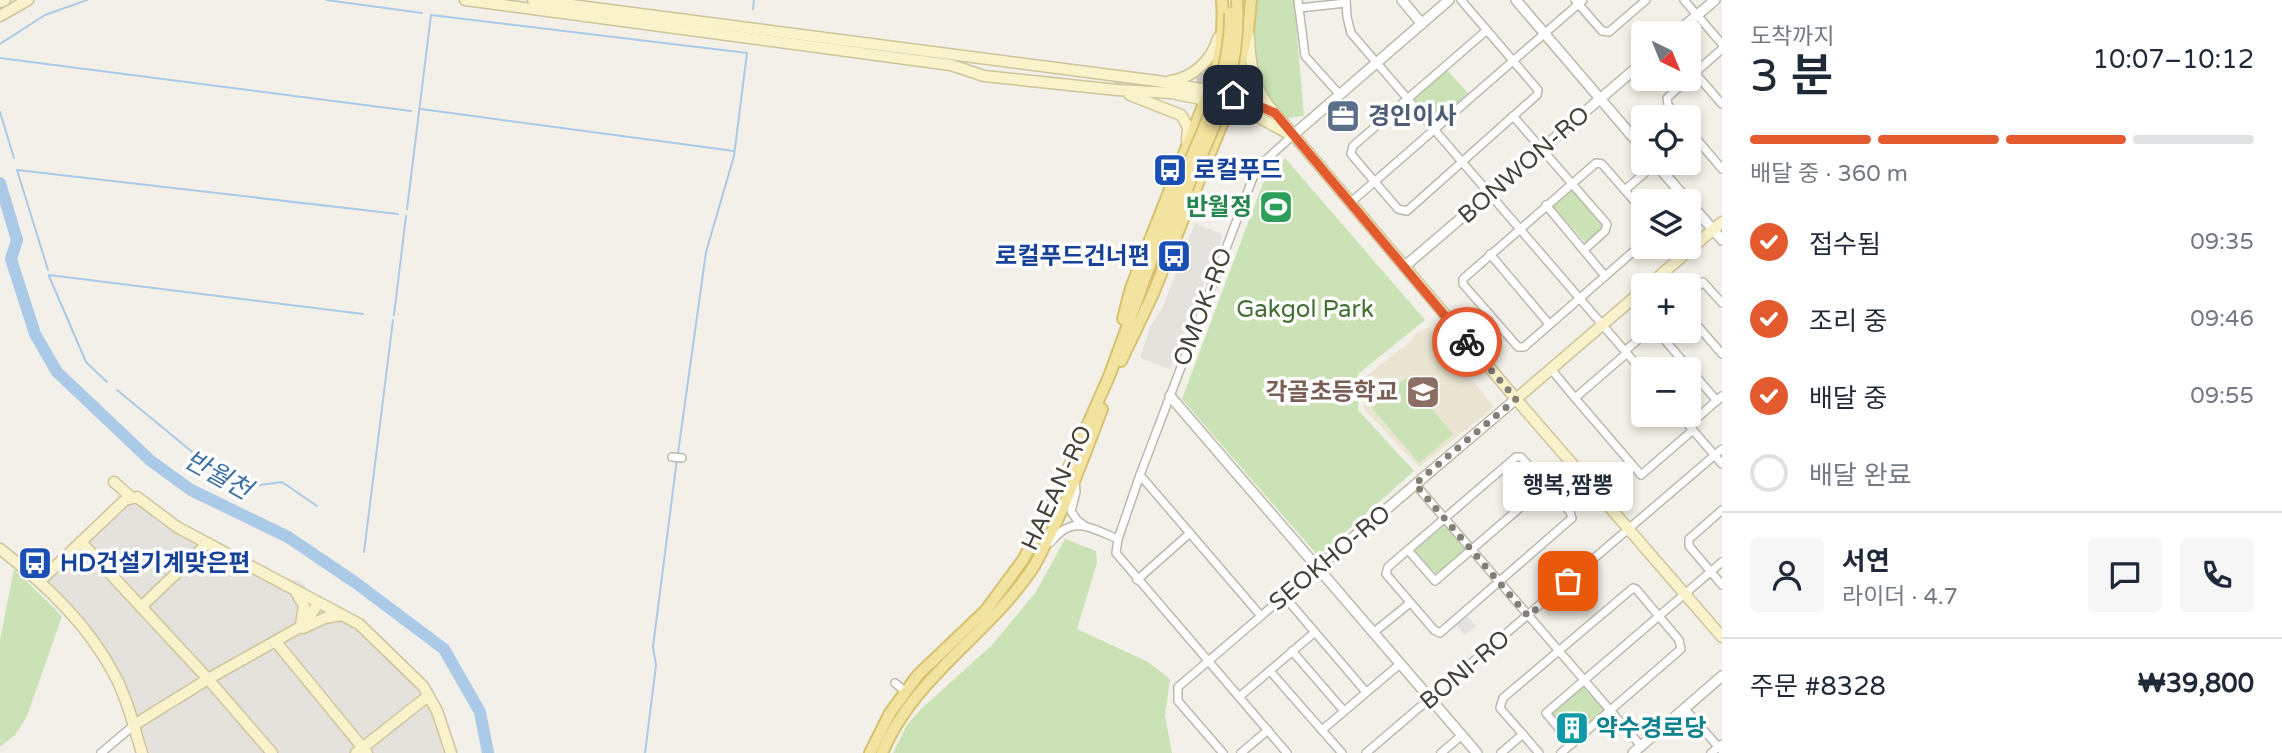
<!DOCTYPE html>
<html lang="ko">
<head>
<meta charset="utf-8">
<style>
	:root { --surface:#fff; --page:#f6f6f7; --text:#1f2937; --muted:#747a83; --line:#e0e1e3; --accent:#e35a2f }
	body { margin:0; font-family:"Varela Round","Noto Sans KR",sans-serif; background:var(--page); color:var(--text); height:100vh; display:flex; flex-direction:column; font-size:26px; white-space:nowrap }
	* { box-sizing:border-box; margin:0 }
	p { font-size:23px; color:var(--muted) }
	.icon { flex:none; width:38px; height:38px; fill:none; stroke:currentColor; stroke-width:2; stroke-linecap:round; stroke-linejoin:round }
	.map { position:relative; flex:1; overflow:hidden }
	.drawer { display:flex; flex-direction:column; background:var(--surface); width:560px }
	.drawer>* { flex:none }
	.needle { width:46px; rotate:137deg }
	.tools { position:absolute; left:1631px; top:21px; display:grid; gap:14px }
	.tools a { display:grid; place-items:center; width:70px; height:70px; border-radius:7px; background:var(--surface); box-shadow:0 4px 10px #0003; font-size:35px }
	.pin { position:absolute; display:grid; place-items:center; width:60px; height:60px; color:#fff; margin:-30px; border-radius:14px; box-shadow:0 4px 10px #0006 }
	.courier { position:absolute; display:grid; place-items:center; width:70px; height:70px; margin:-35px; border:5px solid #e35a2f; border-radius:50%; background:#fff; color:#222; box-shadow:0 2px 9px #0007 }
	.bubble { position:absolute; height:49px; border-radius:7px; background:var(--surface); box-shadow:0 4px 10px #0003; font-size:23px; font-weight:600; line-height:49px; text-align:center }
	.overview em { font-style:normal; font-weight:600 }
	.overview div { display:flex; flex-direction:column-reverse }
	.overview { display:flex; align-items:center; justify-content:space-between; height:119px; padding:0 28px }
	h1 { font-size:46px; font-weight:600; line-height:52px }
	.bar { display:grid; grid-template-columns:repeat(4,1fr); gap:10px 7px; align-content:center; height:84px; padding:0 28px }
	.bar i { height:9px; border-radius:5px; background:var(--line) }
	.bar .on { background:var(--accent) }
	.bar p { grid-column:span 4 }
	.line { display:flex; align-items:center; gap:18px; padding:0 28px; border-top:2px solid var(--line) }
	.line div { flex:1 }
	.round { display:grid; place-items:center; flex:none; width:74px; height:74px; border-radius:7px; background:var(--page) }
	ol { padding:0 28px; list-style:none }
	li { display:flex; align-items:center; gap:21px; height:77px }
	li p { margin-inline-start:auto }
	li .icon { padding:7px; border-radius:50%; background:var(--accent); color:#fff; stroke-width:4 }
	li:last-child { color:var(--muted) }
	li i { width:38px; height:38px; border:4px solid var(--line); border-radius:50% }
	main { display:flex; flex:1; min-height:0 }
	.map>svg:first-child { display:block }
</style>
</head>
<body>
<main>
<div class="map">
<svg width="1722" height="753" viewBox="0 0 1722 753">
	<rect width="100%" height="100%" fill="#f2f0e8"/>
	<g fill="#e5e2dd">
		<path d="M1195,223l28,12 -53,134 -30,-11 10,-31 13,-20z"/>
		<path d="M131,497l159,82 10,3 29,27 39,24 51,58 16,28 11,34h-305l-13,-43 -38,-74 -49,-56z"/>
	</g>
	<path fill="#eae5d3" d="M1429,327l65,80 -75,60 -55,-58v-31l47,-37 4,-7z"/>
	<g fill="#cae2b5">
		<path d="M1255,0h39l10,116 -17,2 -17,-15 -16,-41z"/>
		<path d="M1446,69l23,25 -32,28h-3l-20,-22 1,-3z"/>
		<path d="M1285,158l140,162 -67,54v36l56,61 -96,85 -136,-157 81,-216z"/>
		<path d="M1572,189l3,1 30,37 -17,15h-3l-31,-34v-3z"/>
		<path d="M1406,378l47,56 -34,29 -47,-55z"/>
		<path d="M1442,523h3l21,24v3l-27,25 -3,-1 -21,-23v-4z"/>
		<path d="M1065,539l31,12 1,12 -20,66 71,33 22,17 -5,37 7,37h-279l14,-28 14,-16 71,-64 44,-53z"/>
		<path d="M14,569l48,47 -35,100 -12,19 -15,12v-107z"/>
		<path d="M1580,687h4l20,23 -1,3 -28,26h-4l-20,-23v-3z"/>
	</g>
	<path fill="#e4e2df" d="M1466,615l10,11 -11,9 -10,-11z"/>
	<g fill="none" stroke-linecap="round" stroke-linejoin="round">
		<g stroke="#abcae8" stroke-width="2">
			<path d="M326,0l96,13"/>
			<path d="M753,9l1,-9"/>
			<path d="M0,44l45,-29 42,-15"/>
			<path d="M0,58l411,53"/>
			<path d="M421,109l313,42"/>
			<path d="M0,112l14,46"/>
			<path d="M407,209l24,-194 316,38 -13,103 -28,96 -28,201"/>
			<path d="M48,270l-31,-100 381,44"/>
			<path d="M49,275l314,39"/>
			<path d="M49,276l37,86 21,20"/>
			<path d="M394,315l12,-99"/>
			<path d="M117,390l113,93 14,4 38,-5 35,24"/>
			<path d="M364,552l29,-232"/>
			<path d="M645,753l11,-88 -3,-18 24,-188"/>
		</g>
		<path stroke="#abcae8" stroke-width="12" d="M0,183l17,57 -6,19 24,75 22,38 94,89 40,29 97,47 68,46 88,66 36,63 8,41"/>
		<g stroke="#cfcdc5" stroke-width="9" stroke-dasharray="9 4.5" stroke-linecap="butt">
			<path d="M1241,17l2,-17"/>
			<path d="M1114,83l37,4"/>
			<path d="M1185,87l22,-11 10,-10"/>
		</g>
		<g stroke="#bdb8ac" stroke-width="10">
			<g id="minor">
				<path d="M1298,0l7,56 35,39"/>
				<path d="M1346,0l1,17 4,16 292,339"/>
				<path d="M1461,0l77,90 -1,5 -130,116 -9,-2 -47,-55 2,-8 134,-116"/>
				<path d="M1575,0l27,31 7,1 37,-32"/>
				<path d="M1684,0l38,44"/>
				<path d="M1299,8l47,-5"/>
				<path d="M1695,73l27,31"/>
				<path d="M1689,78l33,-29"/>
				<path d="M1513,116l94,108 -2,7 -21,19"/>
				<path d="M1678,117l-10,-12 -1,-7 21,-19"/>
				<path d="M1689,130l33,39"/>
				<path d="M1625,190l31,-27"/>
				<path d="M1350,203l233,-203"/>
				<path d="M1546,205l59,71"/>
				<path d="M1643,211l-41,-47 -6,-1 -133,116v5l55,63h6l119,-104"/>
				<path d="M1490,254l59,70"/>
				<path d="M1689,294l14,-12 19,21"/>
				<path d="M1689,316l33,38"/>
				<path d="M1657,331l60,70"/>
				<path d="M1625,351l23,-20"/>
				<path d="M1627,353l-52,45 66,77 52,-45"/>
				<path d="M1551,369l24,29"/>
				<path d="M1680,415l42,49"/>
				<path d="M1689,425l33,-29"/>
				<path d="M672,457l10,1"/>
				<path d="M1516,457h5l49,55 2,6 -132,115 -6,-3 -48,-56 2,-7z"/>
				<path d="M1140,475l121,141"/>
				<path d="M1075,481l1,11 -5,19 6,9 8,6"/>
				<path d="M1415,484l226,262"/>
				<path d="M1722,510l-33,29v7l33,39"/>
				<path d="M1051,542c22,-28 39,-14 67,-3"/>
				<path d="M1408,550l27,31 137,-118"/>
				<path d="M1137,580l53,-47"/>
				<path d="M1284,596l82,96"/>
				<path d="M1373,633l37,-30"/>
				<path d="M1292,651l52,60"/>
				<path d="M1270,671l72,82"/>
				<path d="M895,683l11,9"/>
				<path d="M1239,697l76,-65"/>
				<path d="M1685,709l37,42"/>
				<path d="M1322,730l78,-66"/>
				<path d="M1572,744l-26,-31 176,-151"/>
				<path d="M101,753l33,-28"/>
				<path d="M1223,753l-45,-52v-14l139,-119"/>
				<path d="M1241,753l27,-23"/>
				<path d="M1287,753l-171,-200 2,-14 22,-64 112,-295 7,-14 33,-30"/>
				<path d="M1366,753l356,-304"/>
				<path d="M1441,753l20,-17"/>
				<path d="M1501,753l22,-19"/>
				<path d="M1539,753l-39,-45 3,-10 130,-110 3,1 43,51 2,9 -120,104"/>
				<path d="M1711,753l11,-9"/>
			</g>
		</g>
		<g stroke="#bdb8ac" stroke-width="12">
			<g id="tertiary">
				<path d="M1402,0l20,24"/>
				<path d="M1516,0l127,149"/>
				<path d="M1676,33l39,-33"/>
				<path d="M1292,136l157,-136"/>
				<path d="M1655,163l33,38"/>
				<path d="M1689,202l33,38"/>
				<path d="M1404,267l239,-205"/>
				<path d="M1170,396l307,357"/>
				<path d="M1317,568l199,-169"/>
				<path d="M1633,753l89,-77"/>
			</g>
		</g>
		<g stroke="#cdc59c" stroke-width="13">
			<g id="secondary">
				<path d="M465,0l486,65 33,11 133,14 54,3 39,8"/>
				<path d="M533,0l624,81 76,14 42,18 241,286 206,238"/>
				<path d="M0,2l5,-2"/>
				<path d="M0,16l28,-16"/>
				<path d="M1249,36c1,28 4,52 23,74"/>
				<path d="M1170,81c23,-3 42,-21 48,-43"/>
				<path d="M1130,95l51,20 7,12 -1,14"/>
				<path d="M1225,103l26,10 36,20"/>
				<path d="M1649,285l73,-63"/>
				<path d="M1516,399l127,-109"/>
				<path d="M114,482l17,15"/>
				<path d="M81,542l127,137 64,74"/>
				<path d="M0,549c45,35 89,76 115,127 13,24 19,52 27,77"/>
				<path d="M41,580l84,-80 12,-3 40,30 182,97 64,62 14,25 14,42"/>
				<path d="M297,594l7,12 -3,19"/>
				<path d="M141,607l67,-64"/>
				<path d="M303,628l22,-10 16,-3"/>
				<path d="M276,642l91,111"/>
				<path d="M134,725l74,-46 96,-54 14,-22"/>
				<path d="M356,753l72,-57"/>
			</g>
		</g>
		<g stroke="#d7c271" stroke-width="14">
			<g id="primary">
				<path d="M1161,257l26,-68"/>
				<path d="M1123,319l8,-31 83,-210c7,-26 10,-51 8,-78"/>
				<path d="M1121,361l31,-65 78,-192 18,-73 3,-31"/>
				<path d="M870,753l20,-40 28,-38 68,-65 37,-50 29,-54 58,-132 69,-189"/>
				<path d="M882,753c32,-77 108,-119 152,-187 6,-10 11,-22 17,-33 20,-40 35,-82 51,-124"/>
			</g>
		</g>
		<use href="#minor" stroke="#fff" stroke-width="7"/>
		<use href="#tertiary" stroke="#fff" stroke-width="9"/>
		<use href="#secondary" stroke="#f9f2cb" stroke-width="10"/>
		<use href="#primary" stroke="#f3e3a0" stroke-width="10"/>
		<g stroke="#d7c271" stroke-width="14" stroke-linecap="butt">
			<g id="primary-bridge">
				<path d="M1179,185c25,-56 52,-110 51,-172"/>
				<path d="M1187,189c29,-68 54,-113 50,-189"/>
			</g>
		</g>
		<use href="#primary-bridge" stroke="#f3e3a0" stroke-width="10"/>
	</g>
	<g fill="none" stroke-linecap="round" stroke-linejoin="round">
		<path stroke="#827e75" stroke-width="7" stroke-dasharray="0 12.6" d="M1467,342l49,57 -101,85 113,132 40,-35"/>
		<path stroke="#e35a2f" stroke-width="9" d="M1233,95l42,18 192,229"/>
	</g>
	<defs>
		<g id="office-square" transform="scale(1.75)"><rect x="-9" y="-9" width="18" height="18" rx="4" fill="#5c6f8a" stroke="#fff"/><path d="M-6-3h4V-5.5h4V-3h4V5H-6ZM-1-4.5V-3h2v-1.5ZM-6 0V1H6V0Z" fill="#fff"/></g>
		<g id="bus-square" transform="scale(1.75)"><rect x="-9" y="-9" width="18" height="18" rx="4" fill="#1a4fb4" stroke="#fff"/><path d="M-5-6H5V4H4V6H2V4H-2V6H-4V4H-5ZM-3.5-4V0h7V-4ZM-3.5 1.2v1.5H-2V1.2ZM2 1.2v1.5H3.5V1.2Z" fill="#fff"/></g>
		<g id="stadium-square" transform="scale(1.75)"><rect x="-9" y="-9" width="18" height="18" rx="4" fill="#2e9e5b" stroke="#fff"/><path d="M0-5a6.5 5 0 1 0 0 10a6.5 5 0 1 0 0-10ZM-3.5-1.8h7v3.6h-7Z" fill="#fff"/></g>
		<g id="school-square" transform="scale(1.75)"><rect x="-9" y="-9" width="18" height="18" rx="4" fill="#8d6e63" stroke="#fff"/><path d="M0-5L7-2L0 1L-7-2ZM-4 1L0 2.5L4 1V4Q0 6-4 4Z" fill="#fff"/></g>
		<g id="building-square" transform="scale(1.75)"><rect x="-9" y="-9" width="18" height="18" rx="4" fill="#0f9aa8" stroke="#fff"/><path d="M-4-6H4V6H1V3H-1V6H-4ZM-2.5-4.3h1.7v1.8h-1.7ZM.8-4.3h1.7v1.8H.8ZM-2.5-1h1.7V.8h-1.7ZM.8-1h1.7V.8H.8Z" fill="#fff"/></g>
	</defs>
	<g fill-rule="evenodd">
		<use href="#office-square" x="1343" y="116"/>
		<use href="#bus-square" x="1170" y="170"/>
		<use href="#stadium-square" x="1276" y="207"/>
		<use href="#bus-square" x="1174" y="256"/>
		<use href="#school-square" x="1423" y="392"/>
		<use href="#bus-square" x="35" y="563"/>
		<use href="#building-square" x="1572" y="728"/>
	</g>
	<g text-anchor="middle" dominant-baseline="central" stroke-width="7" stroke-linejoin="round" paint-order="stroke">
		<g font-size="24" font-weight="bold" fill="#4e5e75" stroke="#fff" text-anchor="start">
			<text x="1368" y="116">경인이사</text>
		</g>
		<g font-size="24" fill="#454137" stroke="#fff">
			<text transform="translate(1524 165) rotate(-41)">BONWON-RO</text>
			<text transform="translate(1203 307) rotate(-69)">OMOK-RO</text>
			<text transform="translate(1057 488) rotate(-65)">HAEAN-RO</text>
			<text transform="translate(1330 558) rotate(-40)">SEOKHO-RO</text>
			<text transform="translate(1465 670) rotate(-40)">BONI-RO</text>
		</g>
		<g font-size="24" font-weight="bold" fill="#164399" stroke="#fff" text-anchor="start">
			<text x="1194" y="170">로컬푸드</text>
			<text x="1150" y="256" text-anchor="end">로컬푸드건너편</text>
			<text x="60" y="563">HD건설기계맞은편</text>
		</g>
		<g font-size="24" font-weight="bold" fill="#27864d" stroke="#fff" text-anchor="end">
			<text x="1252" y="207">반월정</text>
		</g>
		<g font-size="24" fill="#437031" stroke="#fff">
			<text x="1305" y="309">Gakgol Park</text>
		</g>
		<g font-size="24" font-weight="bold" fill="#785e54" stroke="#fff" text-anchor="end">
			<text x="1398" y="392">각골초등학교</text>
		</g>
		<g font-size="24" font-weight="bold" fill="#0d838f" stroke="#fff" text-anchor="start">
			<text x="1596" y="728">약수경로당</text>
		</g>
		<g font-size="26" font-style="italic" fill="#3c6fa5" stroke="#fff">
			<text transform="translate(218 475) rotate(29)">반월천</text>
		</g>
	</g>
</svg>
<div class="tools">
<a><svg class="needle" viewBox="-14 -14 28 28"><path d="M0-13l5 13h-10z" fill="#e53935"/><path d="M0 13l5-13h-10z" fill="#747a83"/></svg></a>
<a><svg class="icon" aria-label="locate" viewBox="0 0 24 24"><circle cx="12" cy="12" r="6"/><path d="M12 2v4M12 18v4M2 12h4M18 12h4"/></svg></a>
<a><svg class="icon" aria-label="layers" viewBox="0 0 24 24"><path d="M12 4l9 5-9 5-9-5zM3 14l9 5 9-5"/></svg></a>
<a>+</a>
<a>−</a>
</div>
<div class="pin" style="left:1568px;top:581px;background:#ea580c"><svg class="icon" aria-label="bag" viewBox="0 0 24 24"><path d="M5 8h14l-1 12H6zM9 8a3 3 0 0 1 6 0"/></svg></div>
<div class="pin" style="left:1233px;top:95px;background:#1f2937"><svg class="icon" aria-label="home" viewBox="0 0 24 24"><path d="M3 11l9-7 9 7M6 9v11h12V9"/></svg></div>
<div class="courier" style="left:1467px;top:342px"><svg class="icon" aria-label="bike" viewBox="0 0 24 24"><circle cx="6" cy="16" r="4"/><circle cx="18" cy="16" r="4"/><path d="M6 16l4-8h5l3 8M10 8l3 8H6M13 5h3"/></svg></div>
<div class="bubble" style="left:1503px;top:462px;width:130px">행복,짬뽕</div>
</div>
<section class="drawer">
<div class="overview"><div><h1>3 분</h1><p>도착까지</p></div><em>10:07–10:12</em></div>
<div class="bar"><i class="on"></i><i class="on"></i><i class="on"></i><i></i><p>배달 중 · 360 m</p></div>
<ol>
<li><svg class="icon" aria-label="check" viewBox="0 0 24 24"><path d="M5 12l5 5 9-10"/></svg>접수됨<p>09:35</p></li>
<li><svg class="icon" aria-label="check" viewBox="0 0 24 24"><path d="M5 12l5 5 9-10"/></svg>조리 중<p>09:46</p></li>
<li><svg class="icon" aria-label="check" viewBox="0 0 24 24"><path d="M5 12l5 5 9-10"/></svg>배달 중<p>09:55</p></li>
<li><i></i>배달 완료</li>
</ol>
<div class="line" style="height:126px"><a class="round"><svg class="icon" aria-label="person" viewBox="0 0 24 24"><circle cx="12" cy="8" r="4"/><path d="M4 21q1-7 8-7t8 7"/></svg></a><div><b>서연</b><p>라이더 · 4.7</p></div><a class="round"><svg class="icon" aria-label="chat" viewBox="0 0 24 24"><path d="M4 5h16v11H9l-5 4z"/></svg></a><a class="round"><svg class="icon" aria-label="phone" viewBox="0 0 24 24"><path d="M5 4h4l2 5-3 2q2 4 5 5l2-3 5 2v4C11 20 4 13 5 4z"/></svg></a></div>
<div class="line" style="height:91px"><div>주문 #8328</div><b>₩39,800</b></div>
</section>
</main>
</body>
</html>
